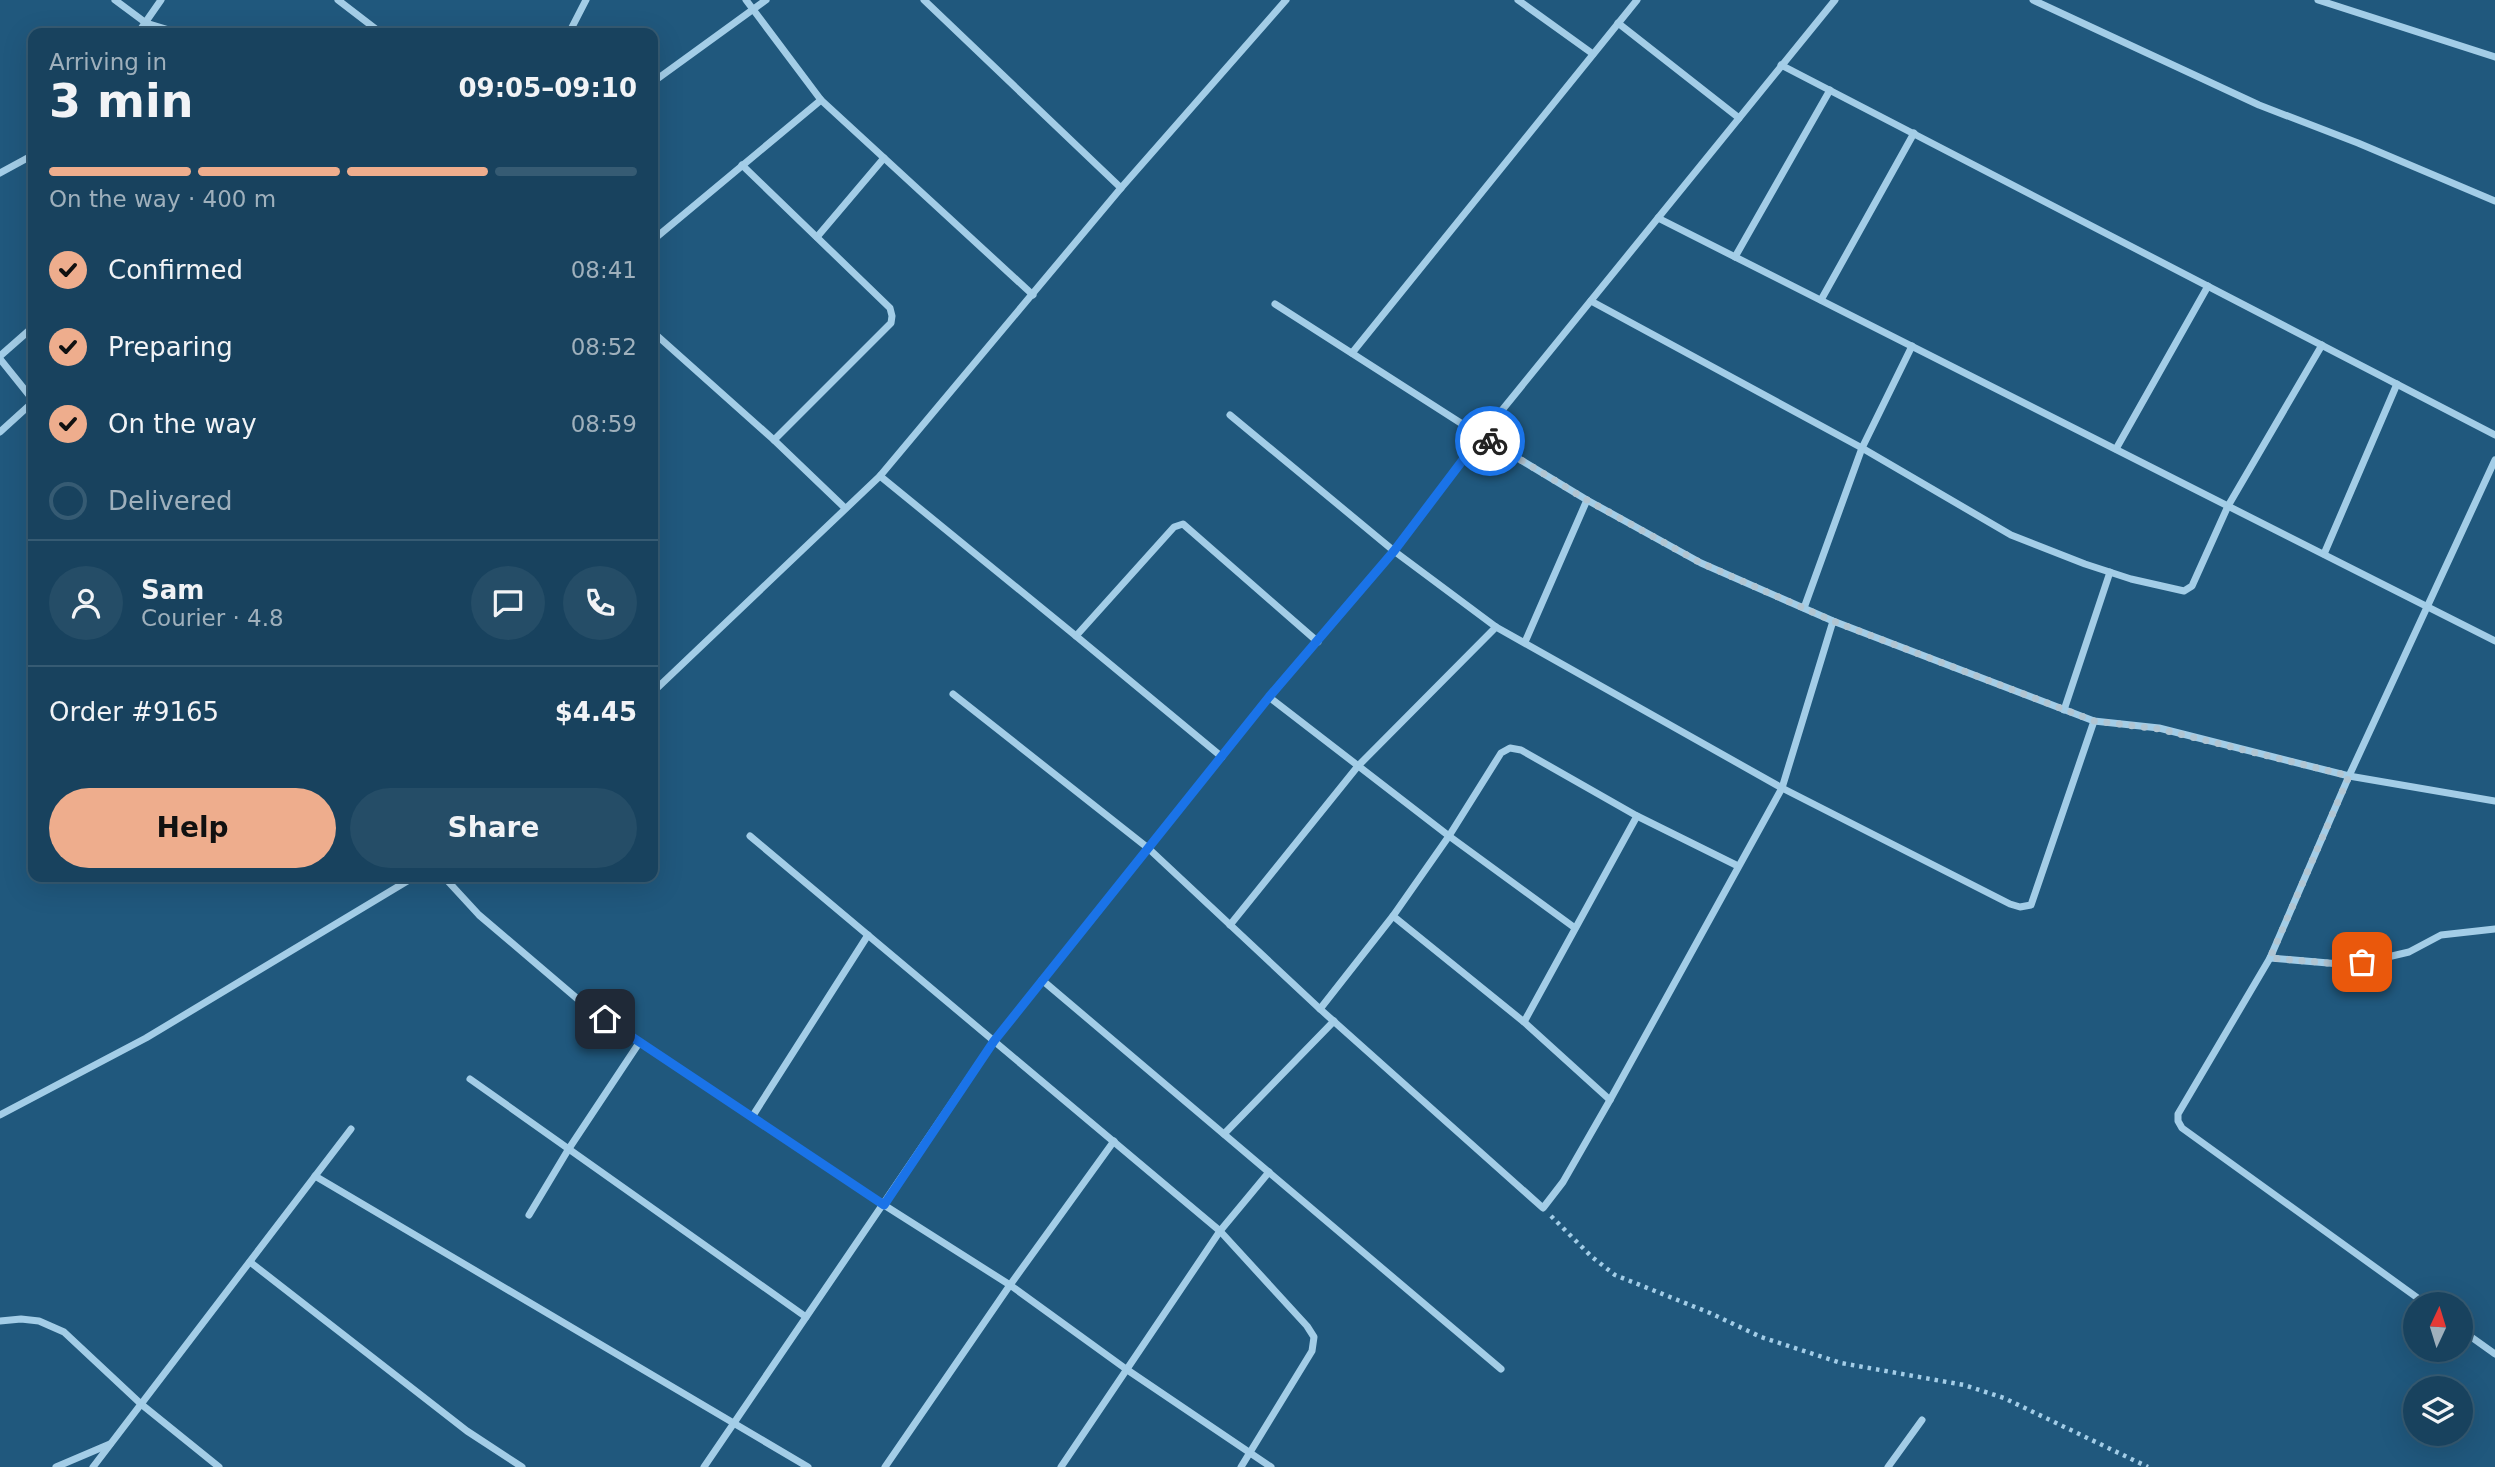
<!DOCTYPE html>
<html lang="en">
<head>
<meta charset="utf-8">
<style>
	:root { --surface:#18425e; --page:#254d67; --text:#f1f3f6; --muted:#9fb0bc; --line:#365b73; --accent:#eead8d }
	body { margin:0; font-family:"DejaVu Sans",sans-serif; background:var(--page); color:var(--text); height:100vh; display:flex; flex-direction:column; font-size:26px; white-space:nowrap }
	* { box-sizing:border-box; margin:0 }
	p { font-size:23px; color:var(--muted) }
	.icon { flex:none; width:38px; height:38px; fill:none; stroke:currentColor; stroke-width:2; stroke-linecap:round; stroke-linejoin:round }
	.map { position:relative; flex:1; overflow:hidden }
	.panel { position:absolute; left:28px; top:28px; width:630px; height:854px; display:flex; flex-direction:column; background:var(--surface); border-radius:14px; box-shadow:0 7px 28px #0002,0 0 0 2px var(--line) }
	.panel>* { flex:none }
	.needle { width:46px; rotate:4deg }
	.tools { position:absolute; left:2403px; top:1292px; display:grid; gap:14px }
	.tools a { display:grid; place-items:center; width:70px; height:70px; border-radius:50%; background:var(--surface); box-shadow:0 7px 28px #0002,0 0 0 2px var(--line); font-size:35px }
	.pin { position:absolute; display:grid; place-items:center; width:60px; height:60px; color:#fff; margin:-30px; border-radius:14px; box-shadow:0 4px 10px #0006 }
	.courier { position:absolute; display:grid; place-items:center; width:70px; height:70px; margin:-35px; border:5px solid #1a73e8; border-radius:50%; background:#fff; color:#222; box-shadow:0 2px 9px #0007 }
	.summary em { font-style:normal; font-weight:700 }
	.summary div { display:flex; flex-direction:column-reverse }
	.summary { display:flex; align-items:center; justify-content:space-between; height:119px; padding:0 21px }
	h1 { font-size:46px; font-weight:700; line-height:52px }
	.bar { display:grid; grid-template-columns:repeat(4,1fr); gap:10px 7px; align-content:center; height:84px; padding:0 21px }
	.bar i { height:9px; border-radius:5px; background:var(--line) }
	.bar .active { background:var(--accent) }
	.bar p { grid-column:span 4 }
	.line { display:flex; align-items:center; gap:18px; padding:0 21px; border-top:2px solid var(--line) }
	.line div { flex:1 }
	.round { display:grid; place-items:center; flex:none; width:74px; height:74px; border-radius:37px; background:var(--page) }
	ol { padding:0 21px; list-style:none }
	li { display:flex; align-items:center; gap:21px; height:77px }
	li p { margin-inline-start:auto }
	li .icon { padding:7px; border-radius:50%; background:var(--accent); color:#111; stroke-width:4 }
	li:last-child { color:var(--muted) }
	li i { width:38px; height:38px; border:4px solid var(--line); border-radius:50% }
	.primary-button { display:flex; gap:14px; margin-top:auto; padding:14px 21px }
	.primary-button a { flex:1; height:80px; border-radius:42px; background:var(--accent); color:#111; font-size:28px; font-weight:700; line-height:80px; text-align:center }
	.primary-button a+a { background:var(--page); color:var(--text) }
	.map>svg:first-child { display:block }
</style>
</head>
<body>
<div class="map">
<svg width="2495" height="1467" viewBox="0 0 2495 1467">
	<rect width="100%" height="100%" fill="#20587d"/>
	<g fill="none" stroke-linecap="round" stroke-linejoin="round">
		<path stroke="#a3cde7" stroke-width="4.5" stroke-dasharray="3.5 5" stroke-linecap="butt" d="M1551,1216l41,41 23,18 95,38 51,24 80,26 123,22 40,13 144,69"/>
		<g stroke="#a3cde7" stroke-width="7">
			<path d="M115,0l31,23 33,10"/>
			<path d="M338,0l43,33"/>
			<path d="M746,0l75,100 212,195"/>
			<path d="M924,0l197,188"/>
			<path d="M1518,0l75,54"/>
			<path d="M2033,0l226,105 99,38 137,58"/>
			<path d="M2318,0l177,57"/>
			<path d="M1618,23l121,95"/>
			<path d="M138,33l23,-33"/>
			<path d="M569,33l17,-33"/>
			<path d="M1781,65l714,370"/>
			<path d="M653,82l113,-82"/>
			<path d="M742,165l148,143 2,8 -1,7 -117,117"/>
			<path d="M0,173l33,-18"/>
			<path d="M1658,218l837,423"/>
			<path d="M817,237l67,-79"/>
			<path d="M653,240l168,-140"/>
			<path d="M1735,257l95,-167"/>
			<path d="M1821,300l93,-167"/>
			<path d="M1591,301l271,147 149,87 74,29 46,15 53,12 8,-5 36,-80 94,-161"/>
			<path d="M1275,304l206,132 106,64 114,63 132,58 261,100 65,7 190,48 146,25"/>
			<path d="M653,332l121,108 71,68"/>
			<path d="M1352,353l285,-353"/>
			<path d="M0,356l33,-29"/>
			<path d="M0,359l33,41"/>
			<path d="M1230,415l164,136 102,76 286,161 228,116 10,3 11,-2 63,-184"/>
			<path d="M0,432l33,-30"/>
			<path d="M2116,449l92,-163"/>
			<path d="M880,476l196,160 98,-109 9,-3 135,118"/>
			<path d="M2324,554l73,-170"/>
			<path d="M1804,608l58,-160 50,-102"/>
			<path d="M1076,636l146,121"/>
			<path d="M1525,642l62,-142"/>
			<path d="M653,692l227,-216 241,-288 165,-188"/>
			<path d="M953,694l195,154 172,161 223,199 20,-26 47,-82 172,-312 51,-167"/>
			<path d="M1269,697l180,139 126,92"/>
			<path d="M2064,710l46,-138"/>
			<path d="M750,836l470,395 87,95 7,11 -2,14 -71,116"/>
			<path d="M444,877l35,38 108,92 297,198 126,80 116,84 145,98"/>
			<path d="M1230,925l128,-159 138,-139"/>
			<path d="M2270,958l70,6 22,-1 47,-11 32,-17 54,-6"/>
			<path d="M1042,980l459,389"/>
			<path d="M1320,1009l73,-93"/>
			<path d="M1524,1022l113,-206"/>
			<path d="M470,1079l336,238"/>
			<path d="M1610,1100l-86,-78 -131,-106 56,-80 52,-83 9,-5 11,2 116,66 101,50"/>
			<path d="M0,1115l146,-77 268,-161"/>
			<path d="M752,1117l116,-182"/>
			<path d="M1224,1134l110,-113"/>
			<path d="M315,1176l493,291"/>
			<path d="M529,1215l39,-65 71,-107"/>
			<path d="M250,1262l217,169 55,36"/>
			<path d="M2426,1304l-244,-176 -4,-7v-7l92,-156 79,-182 146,-316"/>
			<path d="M0,1321l21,-2 18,2 25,11 77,72 78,63"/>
			<path d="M2460,1329l35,25"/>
			<path d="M56,1467l54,-23"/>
			<path d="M93,1467l258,-338"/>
			<path d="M704,1467l290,-426 275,-344 125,-146 87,-115 354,-436"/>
			<path d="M885,1467l125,-182 104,-144"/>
			<path d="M1061,1467l159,-236 49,-59"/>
			<path d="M1888,1467l34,-47"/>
		</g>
	</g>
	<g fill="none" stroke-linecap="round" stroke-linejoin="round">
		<path stroke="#b1c5d2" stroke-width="7" stroke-dasharray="0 12.6" d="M1490,441l97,59 114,63 132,58 261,100 65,8 190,47 -79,182 70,6 22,-2"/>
		<path stroke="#1a73e8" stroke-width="9" d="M605,1019l279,186 110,-164 275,-344 125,-146 87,-115 9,5"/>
	</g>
</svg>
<div class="tools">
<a><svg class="needle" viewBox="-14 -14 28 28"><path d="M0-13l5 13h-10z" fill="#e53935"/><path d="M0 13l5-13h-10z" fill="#9fb0bc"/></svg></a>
<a><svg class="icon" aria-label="layers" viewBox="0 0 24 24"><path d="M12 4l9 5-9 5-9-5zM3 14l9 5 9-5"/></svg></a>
</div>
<div class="pin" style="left:2362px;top:962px;background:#ea580c"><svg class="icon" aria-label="bag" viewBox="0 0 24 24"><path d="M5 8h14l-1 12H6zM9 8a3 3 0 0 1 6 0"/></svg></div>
<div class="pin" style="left:605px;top:1019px;background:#1f2937"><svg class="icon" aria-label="home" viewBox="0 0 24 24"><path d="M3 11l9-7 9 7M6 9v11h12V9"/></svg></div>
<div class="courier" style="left:1490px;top:441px"><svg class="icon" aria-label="bike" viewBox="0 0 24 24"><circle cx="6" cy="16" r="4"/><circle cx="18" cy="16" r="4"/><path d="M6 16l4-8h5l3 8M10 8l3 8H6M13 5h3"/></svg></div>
<section class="panel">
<div class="summary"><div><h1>3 min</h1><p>Arriving in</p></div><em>09:05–09:10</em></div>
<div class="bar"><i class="active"></i><i class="active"></i><i class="active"></i><i></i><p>On the way · 400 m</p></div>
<ol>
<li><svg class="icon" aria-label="check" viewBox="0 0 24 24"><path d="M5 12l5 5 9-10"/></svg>Confirmed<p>08:41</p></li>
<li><svg class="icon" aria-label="check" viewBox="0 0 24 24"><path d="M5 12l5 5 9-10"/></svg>Preparing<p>08:52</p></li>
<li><svg class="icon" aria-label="check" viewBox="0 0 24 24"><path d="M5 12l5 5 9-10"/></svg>On the way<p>08:59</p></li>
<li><i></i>Delivered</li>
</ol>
<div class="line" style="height:126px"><a class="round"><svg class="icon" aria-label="person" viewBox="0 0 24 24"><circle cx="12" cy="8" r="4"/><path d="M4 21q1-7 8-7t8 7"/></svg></a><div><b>Sam</b><p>Courier · 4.8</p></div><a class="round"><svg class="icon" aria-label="chat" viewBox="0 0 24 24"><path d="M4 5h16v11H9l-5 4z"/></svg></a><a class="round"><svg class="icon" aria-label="phone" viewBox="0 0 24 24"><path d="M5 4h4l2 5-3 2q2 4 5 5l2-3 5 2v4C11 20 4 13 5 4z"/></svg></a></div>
<div class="line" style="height:91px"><div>Order #9165</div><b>$4.45</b></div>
<div class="primary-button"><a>Help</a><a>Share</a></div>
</section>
</div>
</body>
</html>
